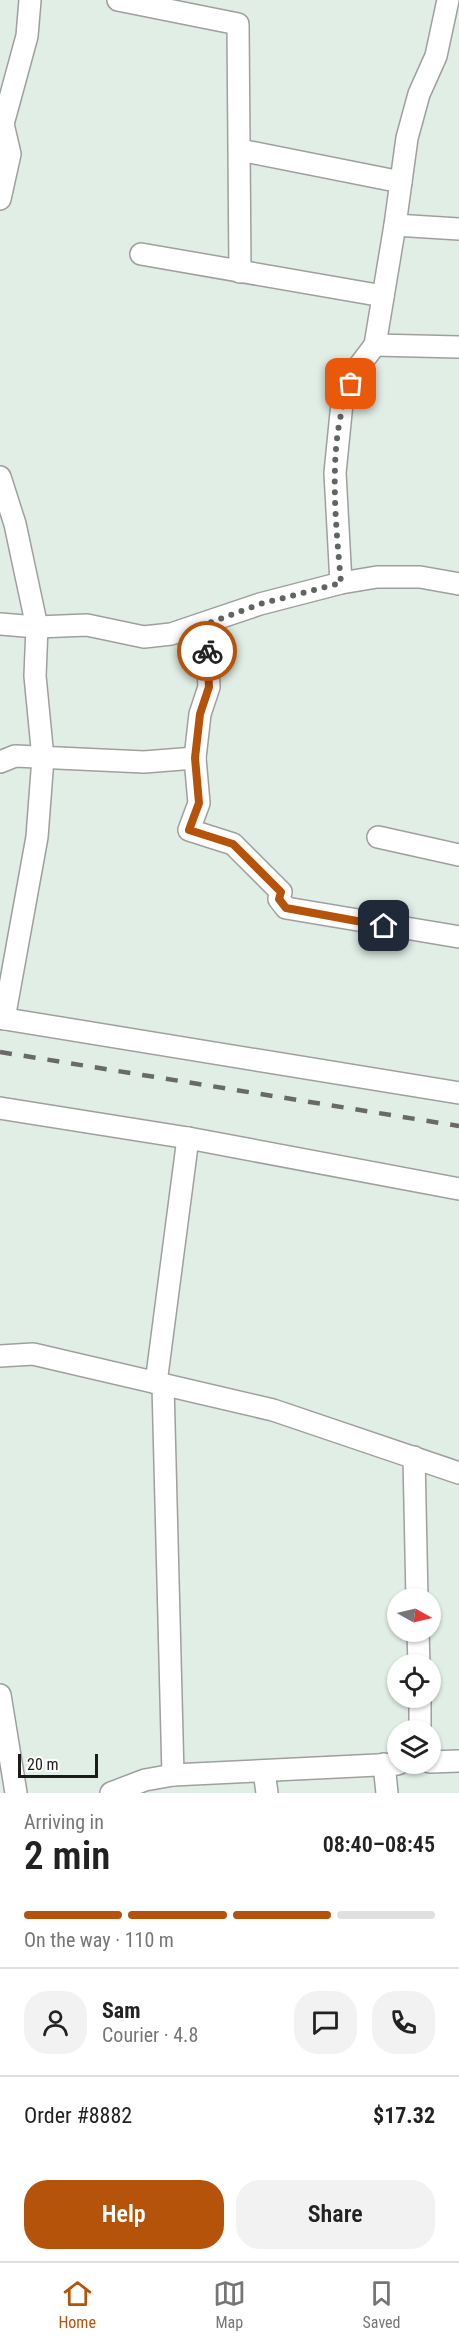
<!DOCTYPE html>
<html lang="en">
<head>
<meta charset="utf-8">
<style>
	:root { --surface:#fff; --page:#f2f2f2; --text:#222; --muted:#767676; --line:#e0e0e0; --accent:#b45309 }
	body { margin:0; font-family:"Roboto Condensed",sans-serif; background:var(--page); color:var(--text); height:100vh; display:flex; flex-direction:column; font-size:22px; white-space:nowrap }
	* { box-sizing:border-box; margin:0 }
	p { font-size:20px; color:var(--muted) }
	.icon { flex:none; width:33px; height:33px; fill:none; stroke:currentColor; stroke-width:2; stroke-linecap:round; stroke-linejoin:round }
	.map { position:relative; height:1793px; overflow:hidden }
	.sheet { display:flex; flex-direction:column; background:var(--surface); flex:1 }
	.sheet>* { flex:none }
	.needle { width:39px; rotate:98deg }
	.fabs { position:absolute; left:387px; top:1588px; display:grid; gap:12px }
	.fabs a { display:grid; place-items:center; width:54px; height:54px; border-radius:50%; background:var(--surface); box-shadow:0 2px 4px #0004; font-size:30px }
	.scale { position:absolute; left:18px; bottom:15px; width:80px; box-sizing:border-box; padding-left:6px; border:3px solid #1b1b1b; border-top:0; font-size:16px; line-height:21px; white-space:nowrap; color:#1b1b1b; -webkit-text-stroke:4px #fff; paint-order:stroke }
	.pin { position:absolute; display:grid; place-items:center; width:51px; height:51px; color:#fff; margin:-26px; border-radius:12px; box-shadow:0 3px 9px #0006 }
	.courier { position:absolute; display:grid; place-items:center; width:60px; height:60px; margin:-30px; border:4px solid #b45309; border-radius:50%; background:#fff; color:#222; box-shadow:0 2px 8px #0007 }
	.summary em { font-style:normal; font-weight:600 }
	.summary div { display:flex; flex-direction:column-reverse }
	.summary { display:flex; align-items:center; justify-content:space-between; height:102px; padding:0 24px }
	h1 { font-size:39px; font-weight:600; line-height:45px }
	.bar { display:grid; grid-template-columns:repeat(4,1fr); gap:9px 6px; align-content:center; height:72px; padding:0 24px }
	.bar i { height:8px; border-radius:4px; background:var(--line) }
	.bar .current { background:var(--accent) }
	.bar p { grid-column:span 4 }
	.line { display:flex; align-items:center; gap:15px; padding:0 24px; border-top:2px solid var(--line) }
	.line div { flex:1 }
	.round { display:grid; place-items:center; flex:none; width:63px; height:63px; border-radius:24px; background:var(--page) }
	.action { display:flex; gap:12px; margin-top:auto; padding:12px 24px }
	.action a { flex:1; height:69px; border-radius:24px; background:var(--accent); color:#fff; font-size:24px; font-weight:600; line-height:69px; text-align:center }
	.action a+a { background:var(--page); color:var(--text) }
	.tabs { display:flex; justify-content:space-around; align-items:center; height:84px; border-top:2px solid var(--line); background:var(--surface); font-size:16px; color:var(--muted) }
	.tabs a { display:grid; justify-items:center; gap:3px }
	.tabs .current { color:var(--accent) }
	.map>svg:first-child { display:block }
</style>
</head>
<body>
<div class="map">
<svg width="459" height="1793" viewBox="0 0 459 1793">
	<rect width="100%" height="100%" fill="#e0eee5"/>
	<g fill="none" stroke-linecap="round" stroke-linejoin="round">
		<g stroke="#9f9f9f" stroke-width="24">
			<g id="street">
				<path d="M118,0l120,24 2,248"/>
				<path d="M240,150l161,32"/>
				<path d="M0,199l10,-45 -7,-30 24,-88 3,-36"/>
				<path d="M395,225l64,4"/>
				<path d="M141,254l242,42"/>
				<path d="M375,345l84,2"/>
				<path d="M0,477l15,47 22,103 -2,49 8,82 -6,79 -33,182"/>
				<path d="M341,583l-6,-110 7,-70 17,-37 16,-21 20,-120 12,-87 12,-44 17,-38 12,-56"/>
				<path d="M0,624l37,3 50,-2 57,12 27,-3 89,-30 81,-21 36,-6h43l39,7"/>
				<path d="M206,624l3,63 -9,27 -5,44 4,45 -10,27 44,14 48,48 -2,7 7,9 173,29"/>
				<path d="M0,762l15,-6 129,6 51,-4"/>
				<path d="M378,837l81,18"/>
				<path d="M0,1018l459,75"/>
				<path d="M0,1108l188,30 271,51"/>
				<path d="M0,1356l33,-2 240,56 186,63"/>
				<path d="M156,1383l32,-245"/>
				<path d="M163,1385l10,390"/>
				<path d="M414,1457l3,142"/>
				<path d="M418,1632l1,33"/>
				<path d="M0,1695l16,98"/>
				<path d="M420,1698v33"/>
				<path d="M430,1762l29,-1"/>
				<path d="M384,1764l3,29"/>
				<path d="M264,1771l3,22"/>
				<path d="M111,1793l34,-13 28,-5 225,-11"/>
			</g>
		</g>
		<use href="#street" stroke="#fff" stroke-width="21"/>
		<path stroke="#696969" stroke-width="4.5" stroke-dasharray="12 12" stroke-linecap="butt" d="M0,1052l459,74"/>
	</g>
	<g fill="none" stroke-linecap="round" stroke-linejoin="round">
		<path stroke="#606562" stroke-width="6" stroke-dasharray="0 10.8" d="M207,651l-1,-27 54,-20 81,-21c-5,-58 -15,-145 10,-199"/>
		<path stroke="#b45309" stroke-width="8" d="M207,651l2,36 -9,27 -5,44 4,45 -10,27 44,14 48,48 -2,7 7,9 98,18"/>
	</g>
</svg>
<div class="fabs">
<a><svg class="needle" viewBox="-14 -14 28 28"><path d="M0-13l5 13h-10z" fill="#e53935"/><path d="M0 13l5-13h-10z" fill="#767676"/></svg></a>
<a><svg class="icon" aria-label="locate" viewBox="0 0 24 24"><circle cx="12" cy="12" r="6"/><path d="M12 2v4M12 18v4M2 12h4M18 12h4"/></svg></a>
<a><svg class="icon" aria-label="layers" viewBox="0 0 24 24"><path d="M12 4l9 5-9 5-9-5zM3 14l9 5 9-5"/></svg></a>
</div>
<div class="scale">20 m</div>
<div class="pin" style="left:351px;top:384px;background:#ea580c"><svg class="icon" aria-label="bag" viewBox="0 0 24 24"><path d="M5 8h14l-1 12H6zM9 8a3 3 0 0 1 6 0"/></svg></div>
<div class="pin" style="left:384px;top:926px;background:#1f2937"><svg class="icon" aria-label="home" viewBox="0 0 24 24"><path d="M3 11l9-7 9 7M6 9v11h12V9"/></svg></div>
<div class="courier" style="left:207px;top:651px"><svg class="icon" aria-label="bike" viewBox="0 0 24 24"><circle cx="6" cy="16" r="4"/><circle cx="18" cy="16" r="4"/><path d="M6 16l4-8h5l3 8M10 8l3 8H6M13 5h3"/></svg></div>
</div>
<section class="sheet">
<div class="summary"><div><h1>2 min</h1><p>Arriving in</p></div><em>08:40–08:45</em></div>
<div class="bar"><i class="current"></i><i class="current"></i><i class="current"></i><i></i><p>On the way · 110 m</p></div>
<div class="line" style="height:108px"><a class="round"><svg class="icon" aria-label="person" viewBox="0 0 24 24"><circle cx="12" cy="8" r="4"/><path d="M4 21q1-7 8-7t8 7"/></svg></a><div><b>Sam</b><p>Courier · 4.8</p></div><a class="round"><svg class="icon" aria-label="chat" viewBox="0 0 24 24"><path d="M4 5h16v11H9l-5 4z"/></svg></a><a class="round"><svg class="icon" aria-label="phone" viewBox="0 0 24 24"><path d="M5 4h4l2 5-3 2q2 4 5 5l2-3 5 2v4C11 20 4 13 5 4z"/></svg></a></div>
<div class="line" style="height:78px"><div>Order #8882</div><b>$17.32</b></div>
<div class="action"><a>Help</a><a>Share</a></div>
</section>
<nav class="tabs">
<a class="current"><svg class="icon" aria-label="home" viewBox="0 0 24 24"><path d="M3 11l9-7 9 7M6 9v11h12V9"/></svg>Home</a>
<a><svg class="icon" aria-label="map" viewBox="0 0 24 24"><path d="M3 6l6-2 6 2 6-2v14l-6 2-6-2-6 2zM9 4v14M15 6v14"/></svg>Map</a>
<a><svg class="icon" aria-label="saved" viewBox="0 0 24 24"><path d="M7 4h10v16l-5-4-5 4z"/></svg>Saved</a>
</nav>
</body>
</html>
